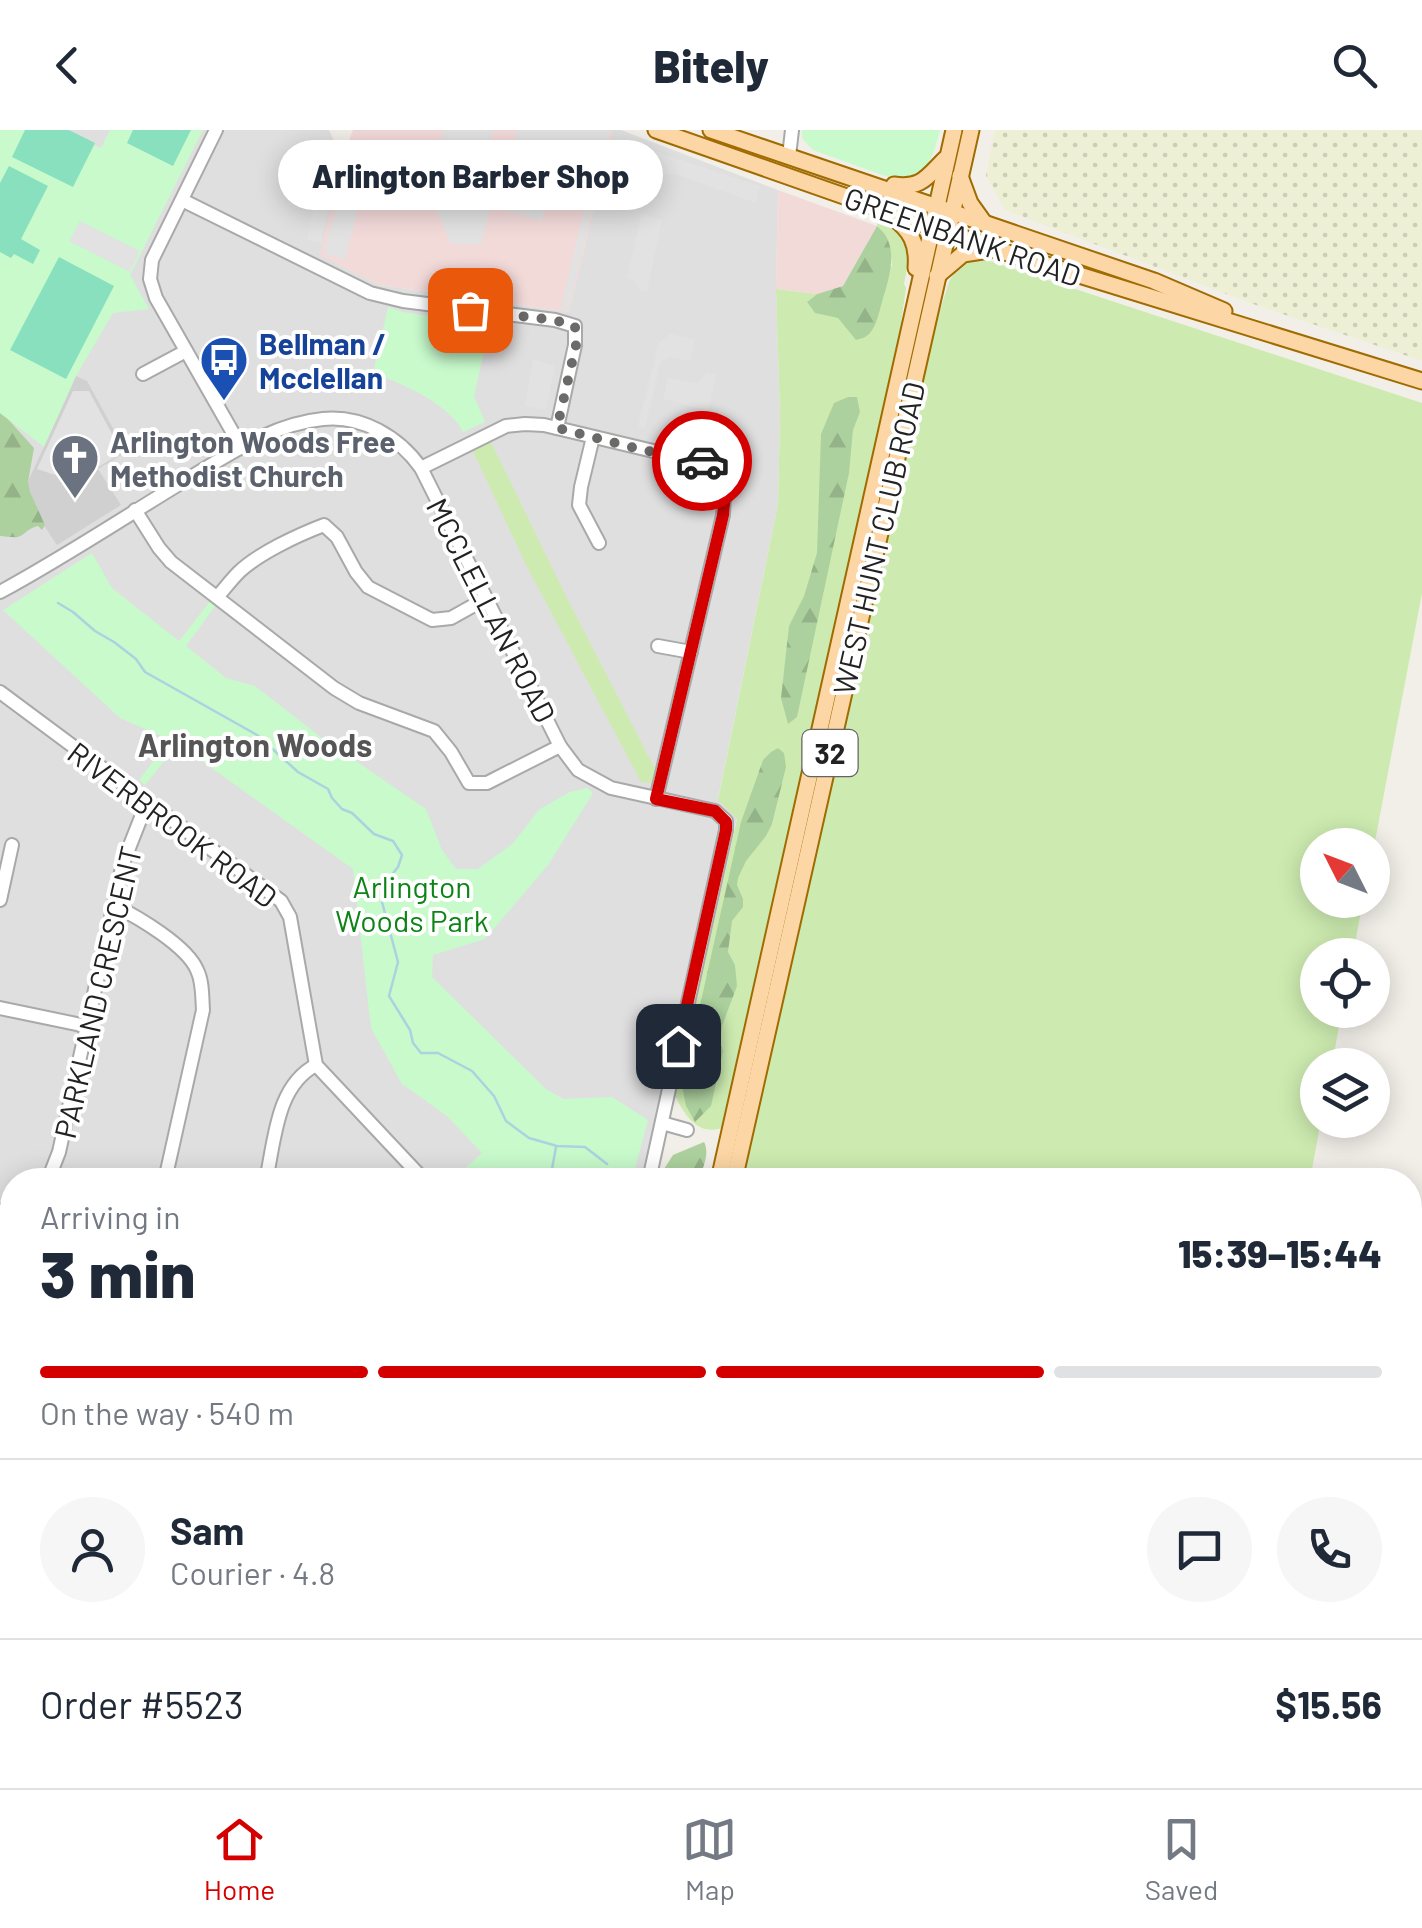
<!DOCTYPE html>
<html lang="en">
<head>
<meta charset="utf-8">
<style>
	:root { --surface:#fff; --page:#f6f6f7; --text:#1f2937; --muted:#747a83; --line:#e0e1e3; --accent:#d40000 }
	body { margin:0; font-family:Barlow,sans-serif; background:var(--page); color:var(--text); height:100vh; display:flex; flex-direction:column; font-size:38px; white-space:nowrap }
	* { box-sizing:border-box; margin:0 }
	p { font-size:32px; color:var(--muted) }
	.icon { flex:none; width:55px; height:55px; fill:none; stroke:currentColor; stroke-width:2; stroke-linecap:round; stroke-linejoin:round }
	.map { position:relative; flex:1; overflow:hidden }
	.details { position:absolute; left:0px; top:1038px; width:1422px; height:622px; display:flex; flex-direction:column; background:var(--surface); border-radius:40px 40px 0 0; box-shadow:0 5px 25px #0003 }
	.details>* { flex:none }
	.needle { width:65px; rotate:312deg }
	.fabs { position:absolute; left:1300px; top:698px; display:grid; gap:20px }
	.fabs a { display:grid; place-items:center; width:90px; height:90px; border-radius:50%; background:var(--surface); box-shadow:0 5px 25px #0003; font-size:50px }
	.pin { position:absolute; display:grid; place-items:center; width:85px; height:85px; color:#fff; margin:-42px; border-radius:20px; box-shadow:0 5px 15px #0006 }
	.courier { position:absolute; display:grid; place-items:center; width:100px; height:100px; margin:-50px; border:8px solid #d40000; border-radius:50%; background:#fff; color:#222; box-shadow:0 2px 12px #0007 }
	.bubble { position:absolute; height:70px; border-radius:35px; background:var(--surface); box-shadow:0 5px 25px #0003; font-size:32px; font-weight:800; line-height:70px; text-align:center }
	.overview em { font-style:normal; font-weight:800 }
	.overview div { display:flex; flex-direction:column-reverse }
	.overview { display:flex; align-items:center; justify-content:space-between; height:170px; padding:0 40px }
	h1 { font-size:65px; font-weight:800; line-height:75px }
	.bar { display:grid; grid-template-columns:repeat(4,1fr); gap:15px 10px; align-content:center; height:120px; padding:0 40px }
	.bar i { height:12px; border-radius:8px; background:var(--line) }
	.bar .current { background:var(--accent) }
	.bar p { grid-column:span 4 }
	.line { display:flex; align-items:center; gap:25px; padding:0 40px; border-top:2px solid var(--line) }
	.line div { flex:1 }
	.round { display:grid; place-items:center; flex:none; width:105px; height:105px; border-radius:52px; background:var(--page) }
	header { display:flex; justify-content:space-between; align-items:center; height:130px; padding:0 40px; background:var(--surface); font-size:45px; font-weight:800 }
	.menu { display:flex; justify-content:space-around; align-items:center; height:140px; border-top:2px solid var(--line); background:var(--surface); font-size:28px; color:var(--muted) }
	.menu a { display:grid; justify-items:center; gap:5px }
	.menu .current { color:var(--accent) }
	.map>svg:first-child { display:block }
</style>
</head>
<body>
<header><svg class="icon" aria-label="back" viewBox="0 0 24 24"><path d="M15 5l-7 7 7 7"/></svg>Bitely<svg class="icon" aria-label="search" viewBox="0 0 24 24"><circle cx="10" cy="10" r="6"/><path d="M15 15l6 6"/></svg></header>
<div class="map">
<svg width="1422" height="1658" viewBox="0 0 1422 1658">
	<defs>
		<pattern id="farmland-dots" width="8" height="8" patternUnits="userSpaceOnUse" patternTransform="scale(2.5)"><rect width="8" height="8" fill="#eef0d5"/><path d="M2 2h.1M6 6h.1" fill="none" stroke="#ccceb7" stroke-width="1.8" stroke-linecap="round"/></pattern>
		<pattern id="forest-firs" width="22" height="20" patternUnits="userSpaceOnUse" patternTransform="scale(2.5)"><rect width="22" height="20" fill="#add19e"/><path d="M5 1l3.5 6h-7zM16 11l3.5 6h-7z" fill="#95b388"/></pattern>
	</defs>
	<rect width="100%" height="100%" fill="#f2efe9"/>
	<path fill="#e0dfdf" d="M0,0h329l13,28 -21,97 58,30 190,27 43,-182h9l157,60 -2,99 4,127 -2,88 -60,295 19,19 -81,362h-644v152l-12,-5z"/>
	<g fill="#f2dad9">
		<path d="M353,0h259l-43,182 -190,-27 -59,-30 22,-97z"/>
		<path d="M778,60l99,36 -34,60 -26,8 -41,-5z"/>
	</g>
	<path fill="#d0d0d0" d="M76,246l11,5 39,71 -28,17 23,36 -64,40 -26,-39 -5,-20z"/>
	<path fill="url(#farmland-dots)" d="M995,0h427v231l-169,-57 -248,-94 -19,-34z"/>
	<g fill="#cdebb0">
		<path d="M877,92c37,6 33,32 27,62l2,4 -7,48 -175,785 -2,7c-25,8 -37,-13 -47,-32l62,-277 -19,-19 60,-296 2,-88 -4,-127 41,5 -10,8 85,-36c-1,-15 -3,-30 -15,-40z"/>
		<path d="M981,128l441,145v190l-49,259 -1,-7h-54v55h45l-10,55h-35v55h24l-10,55h-14v55h3l-11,60h-569l181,-813 27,-85c8,-15 16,-20 32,-24z"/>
		<path d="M489,308l78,160 86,167 6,3 -6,15 -12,-1 -115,-217 -55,-118z"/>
		<path d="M1410,1312l12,3v97l-12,-7z"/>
		<path d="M988,1648h98v10h-93z"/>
	</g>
	<g fill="url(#forest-firs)">
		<path d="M877,96c24,19 12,52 5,76 -3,10 -5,23 -12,31 -5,5 -7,5 -14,7l-18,-22 -23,-5 -8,-11 10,-8 26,-8z"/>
		<path d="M848,267h9l3,15 -7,18 -4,43 -52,244 -9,7 -7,-26 8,-72 15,-30 13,-43 4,-119 13,-31z"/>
		<path d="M0,283l7,5 27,30 -6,34 2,10 15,33 -3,5 -4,-4c-12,3 -13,9 -20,11 -5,1 -13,-1 -18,-1z"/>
		<path d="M778,618l6,5 2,14 -14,57 -6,12 -20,25 -8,17 -1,7 6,14v8l-11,14 -4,31 7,13 2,21 -15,40 -2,16 3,9 -12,55 -16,16 -9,-16 -4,-20 59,-264 22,-62 8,-8z"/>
		<path d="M704,1012c6,11 -1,27 -6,38h-41l16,-25z"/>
	</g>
	<g fill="#c8facc">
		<path d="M0,0h54l47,18 9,-18h93l-73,145 19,34 -36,4 -37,63 -32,71 -44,-34z"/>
		<path d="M802,0h138c-8,27 -9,45 -41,51l-86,-31 -11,-12z"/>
		<path d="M388,177l15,5 87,13 -16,71 11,26 -22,10c-13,-28 -62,-49 -90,-59z"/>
		<path d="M92,423l20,35 67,53 32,-41 5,5 -30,41 40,32 29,8 67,52 104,71 16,41 14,19h22l34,-25 28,-35 30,-17 17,-4 6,5 -45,72 -63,74 -52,16 -1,22 114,112 17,10 49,-2 36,23 -16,60h-104l-18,-5 -7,5h-51l30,-27 -35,-37 -45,-32 -31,-56 -18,-159 -175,-125 -33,41 -6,-5 31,-40 -50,-22 -117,-108z"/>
		<path d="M0,1197l12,5v446h499l-4,10h-507z"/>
	</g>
	<g fill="#88e0be">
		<path d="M25,0h44l26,13 -22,44 -61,-30z"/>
		<path d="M133,0h58l-18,36 -46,-23z"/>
		<path d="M9,36l39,20 -27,53 19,11 -7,14 -19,-10 -3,4 -11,-6v-69z"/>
		<path d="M59,127l55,29 -48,93 -56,-29z"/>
	</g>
	<g fill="#e2e2e2">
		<path d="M444,0h49l-5,19 3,32 -2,14 10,5 18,-70h93l-42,181 -7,-2 36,-156 -38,-8 -17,76 -51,-15 -10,38h-30l-17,-40 2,-8 -3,-7 16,-46 -8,-4z"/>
		<path d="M639,16l121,40 -4,17 -78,-28 -19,-2 -26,-9z"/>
		<path d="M322,37l14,3 -15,73 -14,-3z"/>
		<path d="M341,58l12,2 6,14 -14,56 -21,-7z"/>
		<path d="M641,84l21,6 -15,72 -7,-2 -6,-9 -7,-3z"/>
		<path d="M80,91l60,30 -10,21 -61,-31z"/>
		<path d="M670,204l25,6 -5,21 -19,-4 -10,4 -16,67 -7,-2 21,-84z"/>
		<path d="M533,229l22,7 -9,44 -21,-4z"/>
		<path d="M707,243l9,1 -8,37 -45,-12 5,-21 29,5z"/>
		<path d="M73,261h16l30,56 -2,9 -21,12 -19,-15 -6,-9 -16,31 -18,-6z"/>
	</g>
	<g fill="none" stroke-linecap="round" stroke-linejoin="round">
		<g stroke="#aad3df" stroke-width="2.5">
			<path d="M58,473l15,9 22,19 19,11 22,17 9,13 112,63 41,37 30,17 4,9 10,11 10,4 22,21 19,7 9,14 -4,12 -12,15 -4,20 16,60 -9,34 21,34 3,13 8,10h17l34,18 22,25 12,25 23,17 28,8 28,1 22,17"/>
			<path d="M550,1050l6,-33"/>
			<path d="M1410,1384l6,1 6,-6"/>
			<path d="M427,1648h5"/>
			<path d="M1046,1648l1,10"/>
			<path d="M89,1658l6,-10"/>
		</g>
		<g stroke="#a9a9a9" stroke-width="16">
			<g id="minor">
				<path d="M216,0l-64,130 -2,19 6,19 85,149"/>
				<path d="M789,26l3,-26"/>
				<path d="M182,70l188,93 33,8 152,19 20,6v19l-18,83"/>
				<path d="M143,244l43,-23"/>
				<path d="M593,307l-12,50 -2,18 20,38"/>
				<path d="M421,338l85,-42 19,-2 19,1 168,40 8,4 5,10 -2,36 -67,284"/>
				<path d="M135,380l24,38 12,14 163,126 25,15 75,28 17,21 18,31h18l73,-37"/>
				<path d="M0,462c63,-34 123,-74 184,-111 43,-25 87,-57 139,-62 39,-4 76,18 98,49l139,278 18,24 33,18 104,23 11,10v9l-77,350"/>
				<path d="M218,466c7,-8 14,-17 21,-24 20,-19 59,-37 85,-47l13,12 19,35 12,15 64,33 19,-2 34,-19"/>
				<path d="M658,516l33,6"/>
				<path d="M0,562l281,209 9,16 26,148 108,115"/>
				<path d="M0,770l12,-55"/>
				<path d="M115,776c23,11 72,40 82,64 6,12 5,27 6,40l-38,170"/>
				<path d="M0,878l86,18"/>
				<path d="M662,993l25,7"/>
				<path d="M46,1050l6,-10 7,-18 64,-289 19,-48 7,-10"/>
				<path d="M266,1050c9,-40 10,-94 50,-115"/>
				<path d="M0,1082l12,-7"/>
				<path d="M0,1100l12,20"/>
			</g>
		</g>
		<g stroke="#a06b00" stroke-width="19">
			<g id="major">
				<path d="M656,0l339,119 427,132"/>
				<path d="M711,0l443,151 70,30"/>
				<path d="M960,46l10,27 15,21"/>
				<path d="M894,55c27,4 33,-8 51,-26"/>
				<path d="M891,86c20,14 27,28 25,52"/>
				<path d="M937,146l26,-22 26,-4"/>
				<path d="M719,1050l235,-1050"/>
				<path d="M734,1050l237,-1050"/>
				<path d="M520,1658l3,-10"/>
				<path d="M536,1658l3,-10"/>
			</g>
		</g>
		<use href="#minor" stroke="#fff" stroke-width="12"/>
		<use href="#major" stroke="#fcd6a4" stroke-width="15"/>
	</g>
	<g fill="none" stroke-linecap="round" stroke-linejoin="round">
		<path stroke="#6b6a68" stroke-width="10" stroke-dasharray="0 18" d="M470,180l84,10 21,6 1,19 -19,83 86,22 59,11"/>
		<path stroke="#d40000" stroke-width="12" d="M678,916l48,-216v-8l-11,-11 -59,-12 67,-284c2,-27 9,-43 -21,-54"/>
	</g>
	<defs>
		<g id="bus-pin" transform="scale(2.5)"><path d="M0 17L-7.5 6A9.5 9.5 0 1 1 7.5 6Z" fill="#1a4fb4" stroke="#fff"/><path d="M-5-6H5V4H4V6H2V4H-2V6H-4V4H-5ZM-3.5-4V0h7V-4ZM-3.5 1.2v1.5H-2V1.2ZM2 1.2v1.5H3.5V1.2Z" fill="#fff"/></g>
		<g id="church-pin" transform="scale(2.5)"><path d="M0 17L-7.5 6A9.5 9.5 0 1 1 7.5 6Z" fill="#6b7280" stroke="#fff"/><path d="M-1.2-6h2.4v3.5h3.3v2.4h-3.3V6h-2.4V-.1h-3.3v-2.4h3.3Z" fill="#fff"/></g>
	</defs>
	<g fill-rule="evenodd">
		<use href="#bus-pin" x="224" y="230"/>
		<use href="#church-pin" x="75" y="328"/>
	</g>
	<g text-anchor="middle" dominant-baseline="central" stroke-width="8" stroke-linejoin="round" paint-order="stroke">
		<rect fill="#fff" stroke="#646464" stroke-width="2.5" x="802.5" y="600" width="55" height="46" rx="8"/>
		<g font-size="28" font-weight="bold" fill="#222">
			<text x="830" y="623">32</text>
		</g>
		<g font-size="30" fill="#222" stroke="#fff">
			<text transform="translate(963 106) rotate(19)">GREENBANK ROAD</text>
			<text transform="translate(878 408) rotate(-77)">WEST HUNT CLUB ROAD</text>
			<text transform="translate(492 480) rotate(63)">MCCLELLAN ROAD</text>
			<text transform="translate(173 694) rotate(37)">RIVERBROOK ROAD</text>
			<text transform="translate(97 862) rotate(-77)">PARKLAND CRESCENT</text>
		</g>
		<g font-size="30" font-weight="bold" fill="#164399" stroke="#fff" text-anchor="start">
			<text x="259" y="213">Bellman /<tspan x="259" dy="34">Mcclellan</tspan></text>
		</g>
		<g font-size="30" font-weight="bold" fill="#5b616d" stroke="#fff" text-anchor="start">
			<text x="110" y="311">Arlington Woods Free<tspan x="110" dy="34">Methodist Church</tspan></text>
		</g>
		<g font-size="30" fill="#0c8416" stroke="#fff">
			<text x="412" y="756">Arlington<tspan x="412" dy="34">Woods Park</tspan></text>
		</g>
		<g font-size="32" font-weight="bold" fill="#555" stroke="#fff">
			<text x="255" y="614">Arlington Woods</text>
		</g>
	</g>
</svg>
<div class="fabs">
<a><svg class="needle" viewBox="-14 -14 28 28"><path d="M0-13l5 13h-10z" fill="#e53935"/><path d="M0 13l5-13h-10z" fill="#747a83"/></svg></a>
<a><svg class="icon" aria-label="locate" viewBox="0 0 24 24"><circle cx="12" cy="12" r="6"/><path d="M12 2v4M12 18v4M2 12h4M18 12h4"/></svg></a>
<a><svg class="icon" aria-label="layers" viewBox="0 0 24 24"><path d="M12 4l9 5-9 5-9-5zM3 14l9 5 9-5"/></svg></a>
</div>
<div class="pin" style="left:470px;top:180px;background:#ea580c"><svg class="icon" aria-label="bag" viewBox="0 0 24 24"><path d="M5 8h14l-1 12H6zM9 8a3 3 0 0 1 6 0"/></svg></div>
<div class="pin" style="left:678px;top:916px;background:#1f2937"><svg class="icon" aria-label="home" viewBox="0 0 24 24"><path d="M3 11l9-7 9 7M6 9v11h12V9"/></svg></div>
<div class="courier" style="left:702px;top:331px"><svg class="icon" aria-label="car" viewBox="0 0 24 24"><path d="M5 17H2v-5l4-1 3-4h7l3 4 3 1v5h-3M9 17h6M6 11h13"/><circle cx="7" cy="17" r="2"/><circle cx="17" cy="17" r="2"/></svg></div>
<div class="bubble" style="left:278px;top:10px;width:385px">Arlington Barber Shop</div>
<section class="details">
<div class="overview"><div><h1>3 min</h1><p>Arriving in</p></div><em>15:39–15:44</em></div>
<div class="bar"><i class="current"></i><i class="current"></i><i class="current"></i><i></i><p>On the way · 540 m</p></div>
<div class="line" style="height:180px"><a class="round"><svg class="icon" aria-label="person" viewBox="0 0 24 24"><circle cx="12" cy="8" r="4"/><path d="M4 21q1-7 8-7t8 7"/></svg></a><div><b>Sam</b><p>Courier · 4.8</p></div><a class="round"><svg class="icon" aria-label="chat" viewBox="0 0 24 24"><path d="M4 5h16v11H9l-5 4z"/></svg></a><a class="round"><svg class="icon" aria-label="phone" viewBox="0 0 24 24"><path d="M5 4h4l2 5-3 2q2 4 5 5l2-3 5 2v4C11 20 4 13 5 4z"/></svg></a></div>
<div class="line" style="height:130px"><div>Order #5523</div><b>$15.56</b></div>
</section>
</div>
<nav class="menu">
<a class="current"><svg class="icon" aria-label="home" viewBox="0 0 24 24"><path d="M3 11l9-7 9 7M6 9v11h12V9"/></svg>Home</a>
<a><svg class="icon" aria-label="map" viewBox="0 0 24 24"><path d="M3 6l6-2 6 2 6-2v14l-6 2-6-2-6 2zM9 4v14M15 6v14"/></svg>Map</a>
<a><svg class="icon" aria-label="saved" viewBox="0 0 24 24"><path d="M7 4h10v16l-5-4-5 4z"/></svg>Saved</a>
</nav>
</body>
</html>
